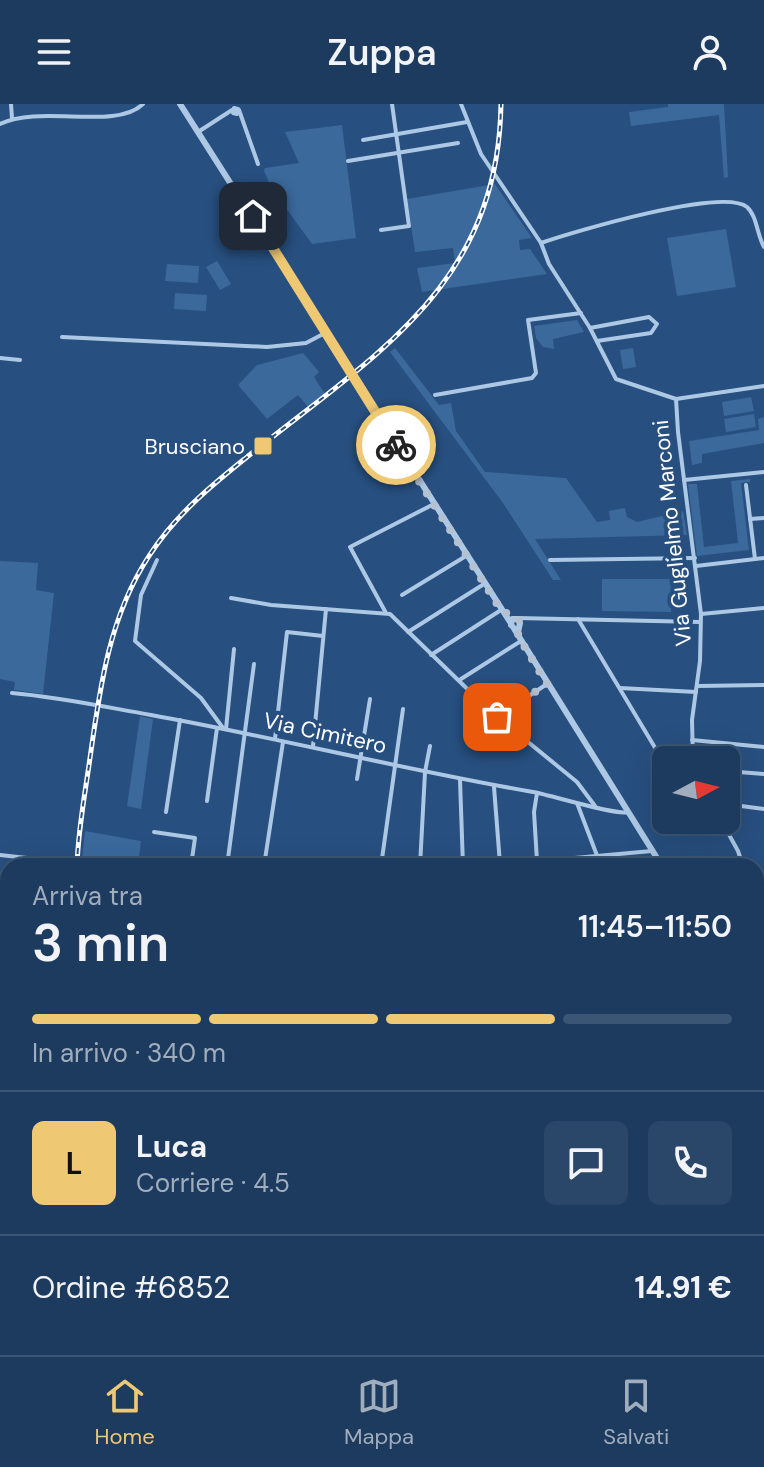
<!DOCTYPE html>
<html lang="it">
<head>
<meta charset="utf-8">
<style>
	:root { --surface:#1d3b5f; --page:#2a4668; --text:#f1f3f6; --muted:#a0adbd; --line:#3b5574; --accent:#eec873 }
	body { margin:0; font-family:"DM Sans",sans-serif; background:var(--page); color:var(--text); height:100vh; display:flex; flex-direction:column; font-size:30px; white-space:nowrap }
	* { box-sizing:border-box; margin:0 }
	p { font-size:26px; color:var(--muted) }
	.icon { flex:none; width:44px; height:44px; fill:none; stroke:currentColor; stroke-width:2; stroke-linecap:round; stroke-linejoin:round }
	.map { position:relative; flex:1; overflow:hidden }
	.side { position:absolute; left:0px; top:754px; width:764px; height:498px; display:flex; flex-direction:column; background:var(--surface); border-radius:24px 24px 0 0; box-shadow:0 8px 32px #0002,0 0 0 2px var(--line) }
	.side>* { flex:none }
	.needle { width:52px; rotate:83deg }
	.tools { position:absolute; left:652px; top:642px; display:grid; gap:16px }
	.tools a { display:grid; place-items:center; width:88px; height:88px; border-radius:12px; background:var(--surface); box-shadow:0 8px 32px #0002,0 0 0 2px var(--line); font-size:40px }
	.pin { position:absolute; display:grid; place-items:center; width:68px; height:68px; color:#fff; margin:-34px; border-radius:16px; box-shadow:0 4px 12px #0006 }
	.courier { position:absolute; display:grid; place-items:center; width:80px; height:80px; margin:-40px; border:6px solid #eec873; border-radius:50%; background:#fff; color:#222; box-shadow:0 2px 10px #0007 }
	.overview em { font-style:normal; font-weight:600 }
	.overview div { display:flex; flex-direction:column-reverse }
	.overview { display:flex; align-items:center; justify-content:space-between; height:136px; padding:0 32px }
	h1 { font-size:52px; font-weight:600; line-height:60px }
	.bar { display:grid; grid-template-columns:repeat(4,1fr); gap:12px 8px; align-content:center; height:96px; padding:0 32px }
	.bar i { height:10px; border-radius:6px; background:var(--line) }
	.bar .active { background:var(--accent) }
	.bar p { grid-column:span 4 }
	.line { display:flex; align-items:center; gap:20px; padding:0 32px; border-top:2px solid var(--line) }
	.line div { flex:1 }
	.round { display:grid; place-items:center; flex:none; width:84px; height:84px; border-radius:12px; background:var(--page) }
	header { display:flex; justify-content:space-between; align-items:center; height:104px; padding:0 32px; background:var(--surface); font-size:36px; font-weight:600 }
	.tab-bar { display:flex; justify-content:space-around; align-items:center; height:112px; border-top:2px solid var(--line); background:var(--surface); font-size:22px; color:var(--muted) }
	.tab-bar a { display:grid; justify-items:center; gap:4px }
	.tab-bar .active { color:var(--accent) }
	.map>svg:first-child { display:block }
</style>
</head>
<body>
<header><svg class="icon" aria-label="menu" viewBox="0 0 24 24"><path d="M4 6h16M4 12h16M4 18h16"/></svg>Zuppa<svg class="icon" aria-label="person" viewBox="0 0 24 24"><circle cx="12" cy="8" r="4"/><path d="M4 21q1-7 8-7t8 7"/></svg></header>
<div class="map">
<svg width="764" height="1251" viewBox="0 0 764 1251">
	<rect width="100%" height="100%" fill="#274f7f"/>
	<g fill="#3b699c">
		<path d="M668,0h56l4,73 -4,1 -5,-63 -88,11 -2,-14 39,-5z"/>
		<path d="M342,21l14,113 -44,6 -40,-55 -8,-18 1,-3 34,-5 -14,-31z"/>
		<path d="M495,80l37,54 -13,2 1,10 10,-1 17,25 -125,18 -5,-24 38,-5 -2,-15 -38,4 -8,-53z"/>
		<path d="M726,125l10,58 -59,9 -10,-58z"/>
		<path d="M217,157l14,23 -11,6 -14,-23z"/>
		<path d="M167,160l32,2 -1,17 -33,-2z"/>
		<path d="M175,189l32,2 -1,16 -32,-2z"/>
		<path d="M577,216l7,12 -31,7 1,10 -11,-2 -7,-9 -2,-12z"/>
		<path d="M395,244l44,57 12,-2 5,28 29,41 81,6 31,44 13,-2 -1,-9 16,-3 2,9 10,5 46,-11 4,24 -152,4 26,41h-8l-50,-77 -113,-151z"/>
		<path d="M633,244l3,19 -13,2 -3,-19z"/>
		<path d="M303,249l16,19 -5,5 11,17 -17,13 -10,-12 -31,24 -29,-34 19,-20z"/>
		<path d="M751,293l3,14 -30,5 -2,-14z"/>
		<path d="M754,310l2,13 -30,5 -2,-13z"/>
		<path d="M764,313v26l-62,11v9l-10,2 -3,-24 70,-11 -1,-11z"/>
		<path d="M750,375v3l-9,1 8,67 -52,6 -9,-72h9l7,63 34,-4 -7,-62z"/>
		<path d="M0,457l38,2 -2,27 18,3 -11,101 -29,-4 1,-8 -15,-3z"/>
		<path d="M602,475h69v33l-69,-1z"/>
		<path d="M140,612l13,3 -12,90 -14,-3z"/>
		<path d="M85,727l56,10 -3,25h-57z"/>
	</g>
	<g fill="none" stroke-linecap="round" stroke-linejoin="round">
		<g stroke="#adc8e5" stroke-width="4">
			<path d="M11,0l1,14"/>
			<path d="M461,0l20,50 60,89 8,21 41,64 26,51 60,20 88,-13"/>
			<path d="M234,4l4,1 -1,5 -4,-1z"/>
			<path d="M239,6l19,54"/>
			<path d="M0,20c41,-20 115,7 143,-20"/>
			<path d="M198,28l34,-22"/>
			<path d="M363,36l104,-18"/>
			<path d="M348,57l110,-18"/>
			<path d="M381,126l28,-4 -17,-122"/>
			<path d="M541,139c32,-11 182,-56 206,-36 10,9 10,28 17,40"/>
			<path d="M590,224l59,-11 8,7 -6,9 -54,8"/>
			<path d="M62,233l205,10 39,-4 19,-10"/>
			<path d="M0,254l20,2"/>
			<path d="M435,291l97,-17 4,-5 -8,-53 53,-7"/>
			<path d="M676,295l2,33 23,182 -1,47 -8,59 1,40"/>
			<path d="M684,376l80,-8"/>
			<path d="M746,381l9,74"/>
			<path d="M750,415l14,-1"/>
			<path d="M157,456l-16,35 -6,46 66,57 22,30"/>
			<path d="M550,456l145,-2"/>
			<path d="M696,462l68,-8"/>
			<path d="M402,491l64,-39"/>
			<path d="M231,494l40,7 119,9 99,96 88,72 18,24"/>
			<path d="M386,509l-36,-66 84,-43"/>
			<path d="M701,510l63,-6"/>
			<path d="M517,514l183,4"/>
			<path d="M578,515l88,147"/>
			<path d="M408,528l76,-48"/>
			<path d="M431,551l70,-45"/>
			<path d="M461,575l60,-38"/>
			<path d="M697,582l67,-1"/>
			<path d="M620,584l76,4"/>
			<path d="M12,589c47,4 93,14 139,22 128,23 254,55 382,77 18,3 84,24 95,20"/>
			<path d="M497,613l50,-33"/>
			<path d="M226,625l8,-80"/>
			<path d="M275,635l12,-107 36,4"/>
			<path d="M692,636l72,7"/>
			<path d="M313,642l13,-137"/>
			<path d="M726,667l38,3"/>
			<path d="M357,675l13,-80"/>
			<path d="M460,676l3,86"/>
			<path d="M494,683l6,77"/>
			<path d="M537,689l-3,19 3,49"/>
			<path d="M207,697l10,-73"/>
			<path d="M577,699l24,63"/>
			<path d="M726,700l38,5"/>
			<path d="M166,708l14,-92"/>
			<path d="M721,716l17,31 5,15"/>
			<path d="M154,728l41,6 -4,28"/>
			<path d="M0,751l63,7"/>
			<path d="M227,762l27,-202"/>
			<path d="M264,762l19,-124"/>
			<path d="M381,762l22,-157"/>
			<path d="M420,762l5,-94 5,-26"/>
			<path d="M485,762l167,-15"/>
			<path d="M756,803l8,21"/>
			<path d="M756,812l8,1"/>
			<path d="M0,871l8,3"/>
			<path d="M756,1030l8,-2"/>
			<path d="M756,1226l8,-3"/>
			<path d="M296,1251l1,-7"/>
			<path d="M559,1251v-7"/>
			<path d="M727,1251v-7"/>
		</g>
		<g stroke="#adc8e5" stroke-width="6">
			<path d="M180,0l330,518"/>
			<path d="M511,521l1,-6h6l2,4 -2,9"/>
			<path d="M513,523l149,239"/>
			<path d="M756,905l8,12"/>
		</g>
		<g stroke="#fff" stroke-width="5">
			<g id="rail">
				<path d="M77,762c1,-36 8,-72 13,-108 10,-71 19,-141 59,-202 27,-42 64,-72 103,-103 125,-100 246,-168 249,-349"/>
				<path d="M498,1244l10,7"/>
			</g>
		</g>
		<use href="#rail" stroke="#274f7f" stroke-width="2" stroke-dasharray="6" stroke-linecap="butt"/>
	</g>
	<g fill="none" stroke-linecap="round" stroke-linejoin="round">
		<path stroke="#b3c1d2" stroke-width="8" stroke-dasharray="0 14.4" d="M396,341l105,165 18,10 -1,16 29,48 -50,33"/>
		<path stroke="#eec873" stroke-width="10" d="M253,112l143,229"/>
	</g>
	<rect fill="#eec873" stroke="#274f7f" stroke-width="3" x="253" y="332" width="20" height="20" rx="4"/>
	<g text-anchor="middle" dominant-baseline="central" stroke-width="8" stroke-linejoin="round" paint-order="stroke">
		<g font-size="22" fill="#fff" stroke="#274f7f" text-anchor="end">
			<text x="245" y="342">Brusciano</text>
		</g>
		<g font-size="22" fill="#fff" stroke="#274f7f">
			<text transform="translate(672 429) rotate(-96)">Via Guglielmo Marconi</text>
			<text transform="translate(325 629) rotate(12)">Via Cimitero</text>
		</g>
	</g>
</svg>
<div class="tools">
<a><svg class="needle" viewBox="-14 -14 28 28"><path d="M0-13l5 13h-10z" fill="#e53935"/><path d="M0 13l5-13h-10z" fill="#a0adbd"/></svg></a>
</div>
<div class="pin" style="left:497px;top:613px;background:#ea580c"><svg class="icon" aria-label="bag" viewBox="0 0 24 24"><path d="M5 8h14l-1 12H6zM9 8a3 3 0 0 1 6 0"/></svg></div>
<div class="pin" style="left:253px;top:112px;background:#1f2937"><svg class="icon" aria-label="home" viewBox="0 0 24 24"><path d="M3 11l9-7 9 7M6 9v11h12V9"/></svg></div>
<div class="courier" style="left:396px;top:341px"><svg class="icon" aria-label="bike" viewBox="0 0 24 24"><circle cx="6" cy="16" r="4"/><circle cx="18" cy="16" r="4"/><path d="M6 16l4-8h5l3 8M10 8l3 8H6M13 5h3"/></svg></div>
<section class="side">
<div class="overview"><div><h1>3 min</h1><p>Arriva tra</p></div><em>11:45–11:50</em></div>
<div class="bar"><i class="active"></i><i class="active"></i><i class="active"></i><i></i><p>In arrivo · 340 m</p></div>
<div class="line" style="height:144px"><b class="round" style="background:var(--accent);color:#111">L</b><div><b>Luca</b><p>Corriere · 4.5</p></div><a class="round"><svg class="icon" aria-label="chat" viewBox="0 0 24 24"><path d="M4 5h16v11H9l-5 4z"/></svg></a><a class="round"><svg class="icon" aria-label="phone" viewBox="0 0 24 24"><path d="M5 4h4l2 5-3 2q2 4 5 5l2-3 5 2v4C11 20 4 13 5 4z"/></svg></a></div>
<div class="line" style="height:104px"><div>Ordine #6852</div><b>14.91 €</b></div>
</section>
</div>
<nav class="tab-bar">
<a class="active"><svg class="icon" aria-label="home" viewBox="0 0 24 24"><path d="M3 11l9-7 9 7M6 9v11h12V9"/></svg>Home</a>
<a><svg class="icon" aria-label="map" viewBox="0 0 24 24"><path d="M3 6l6-2 6 2 6-2v14l-6 2-6-2-6 2zM9 4v14M15 6v14"/></svg>Mappa</a>
<a><svg class="icon" aria-label="saved" viewBox="0 0 24 24"><path d="M7 4h10v16l-5-4-5 4z"/></svg>Salvati</a>
</nav>
</body>
</html>
